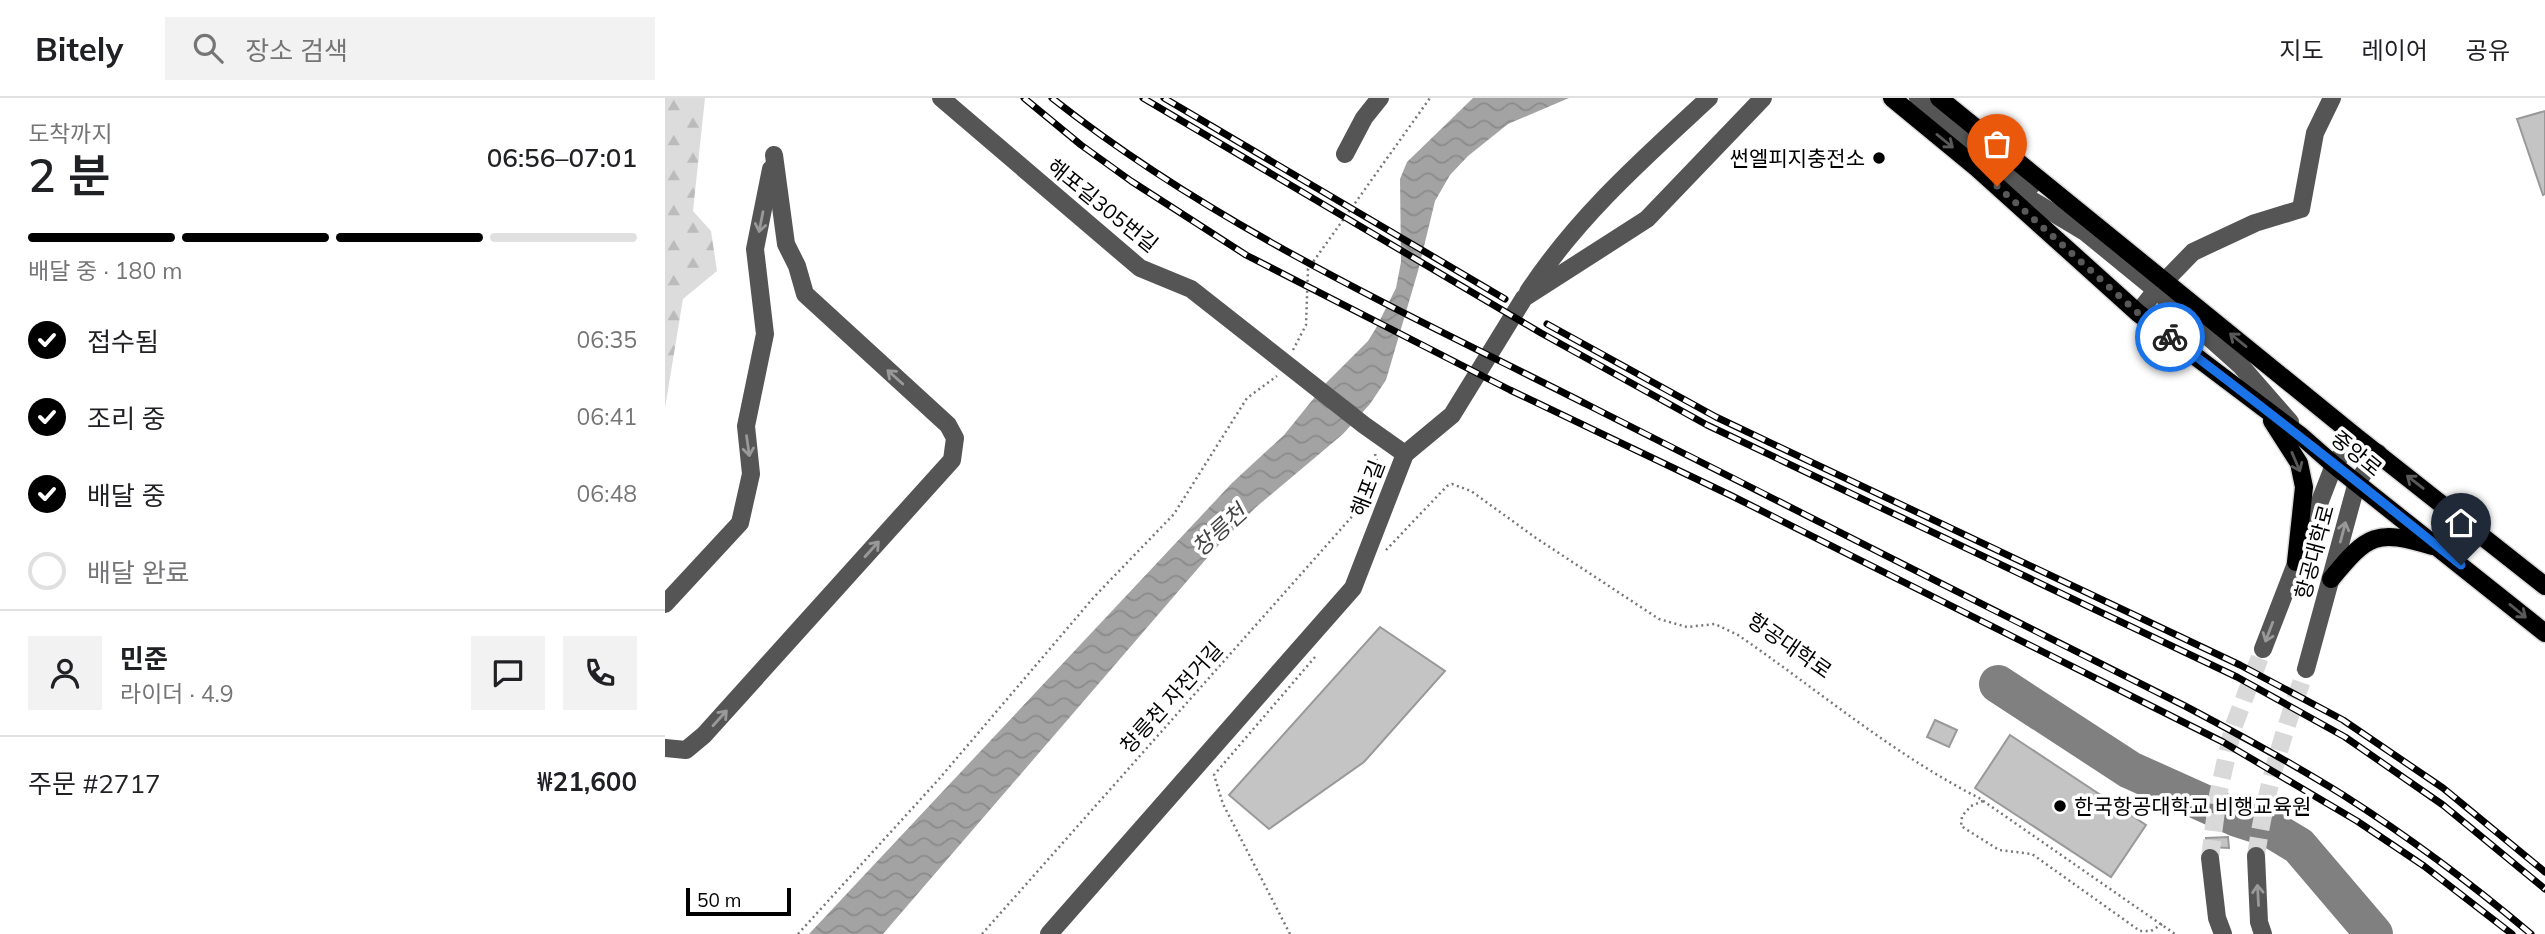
<!DOCTYPE html>
<html lang="ko">
<head>
<meta charset="utf-8">
<style>
	:root { --surface:#fff; --page:#f2f2f2; --text:#202124; --muted:#757577; --line:#e0e0e0; --accent:#000 }
	body { margin:0; font-family:Mulish,"Noto Sans KR",sans-serif; background:var(--page); color:var(--text); height:100vh; display:flex; flex-direction:column; font-size:26px; white-space:nowrap }
	* { box-sizing:border-box; margin:0 }
	p { font-size:23px; color:var(--muted) }
	.icon { flex:none; width:38px; height:38px; fill:none; stroke:currentColor; stroke-width:2; stroke-linecap:round; stroke-linejoin:round }
	.map { position:relative; flex:1; overflow:hidden }
	.drawer { display:flex; flex-direction:column; background:var(--surface); width:665px }
	.drawer>* { flex:none }
	.scale { position:absolute; left:21px; bottom:18px; width:105px; box-sizing:border-box; padding-left:7px; border:4px solid #000; border-top:0; font-size:19px; line-height:24px; white-space:nowrap; color:#000; -webkit-text-stroke:5px #fff; paint-order:stroke }
	.pin { position:absolute; display:grid; place-items:center; width:60px; height:60px; color:#fff; margin:-72px -30px; border-radius:50% 50% 50% 0; rotate:-45deg; box-shadow:0 0 7px #0007 }
	.pin .icon { rotate:45deg }
	.courier { position:absolute; display:grid; place-items:center; width:70px; height:70px; margin:-35px; border:5px solid #1a73e8; border-radius:50%; background:#fff; color:#222; box-shadow:0 2px 9px #0007 }
	.head em { font-style:normal; font-weight:600 }
	.head div { display:flex; flex-direction:column-reverse }
	.head { display:flex; align-items:center; justify-content:space-between; height:119px; padding:0 28px }
	h1 { font-size:46px; font-weight:600; line-height:52px }
	.bar { display:grid; grid-template-columns:repeat(4,1fr); gap:10px 7px; align-content:center; height:84px; padding:0 28px }
	.bar i { height:9px; border-radius:5px; background:var(--line) }
	.bar .on { background:var(--accent) }
	.bar p { grid-column:span 4 }
	.line { display:flex; align-items:center; gap:18px; padding:0 28px; border-top:2px solid var(--line) }
	.line div { flex:1 }
	.round { display:grid; place-items:center; flex:none; width:74px; height:74px; border-radius:0px; background:var(--page) }
	ol { padding:0 28px; list-style:none }
	li { display:flex; align-items:center; gap:21px; height:77px }
	li p { margin-inline-start:auto }
	li .icon { padding:7px; border-radius:50%; background:var(--accent); color:#fff; stroke-width:4 }
	li:last-child { color:var(--muted) }
	li i { width:38px; height:38px; border:4px solid var(--line); border-radius:50% }
	header { display:flex; align-items:center; gap:42px; box-sizing:border-box; height:98px; padding:0 35px; background:var(--surface); border-bottom:2px solid var(--line) }
	header strong { font-size:33px }
	nav { display:flex; gap:38px; margin-inline-start:auto; font-size:24px }
	.search { width:490px; height:63px; background:var(--page); display:flex; align-items:center; gap:18px; box-sizing:border-box; padding:0 24px; border-radius:0px; color:var(--muted); font-size:26px }
	main { display:flex; flex:1; min-height:0 }
	.map>svg:first-child { display:block }
</style>
</head>
<body>
<header>
<strong>Bitely</strong>
<div class="search"><svg class="icon" aria-label="search" viewBox="0 0 24 24"><circle cx="10" cy="10" r="6"/><path d="M15 15l6 6"/></svg>장소 검색</div>
<nav><a>지도</a><a>레이어</a><a>공유</a></nav>
</header>
<main>
<section class="drawer">
<div class="head"><div><h1>2 분</h1><p>도착까지</p></div><em>06:56–07:01</em></div>
<div class="bar"><i class="on"></i><i class="on"></i><i class="on"></i><i></i><p>배달 중 · 180 m</p></div>
<ol>
<li><svg class="icon" aria-label="check" viewBox="0 0 24 24"><path d="M5 12l5 5 9-10"/></svg>접수됨<p>06:35</p></li>
<li><svg class="icon" aria-label="check" viewBox="0 0 24 24"><path d="M5 12l5 5 9-10"/></svg>조리 중<p>06:41</p></li>
<li><svg class="icon" aria-label="check" viewBox="0 0 24 24"><path d="M5 12l5 5 9-10"/></svg>배달 중<p>06:48</p></li>
<li><i></i>배달 완료</li>
</ol>
<div class="line" style="height:126px"><a class="round"><svg class="icon" aria-label="person" viewBox="0 0 24 24"><circle cx="12" cy="8" r="4"/><path d="M4 21q1-7 8-7t8 7"/></svg></a><div><b>민준</b><p>라이더 · 4.9</p></div><a class="round"><svg class="icon" aria-label="chat" viewBox="0 0 24 24"><path d="M4 5h16v11H9l-5 4z"/></svg></a><a class="round"><svg class="icon" aria-label="phone" viewBox="0 0 24 24"><path d="M5 4h4l2 5-3 2q2 4 5 5l2-3 5 2v4C11 20 4 13 5 4z"/></svg></a></div>
<div class="line" style="height:91px"><div>주문 #2717</div><b>₩21,600</b></div>
</section>
<div class="map">
<svg width="1880" height="836" viewBox="0 0 1880 836">
	<defs>
		<pattern id="forest-firs" width="22" height="20" patternUnits="userSpaceOnUse" patternTransform="scale(1.75)"><rect width="22" height="20" fill="#dcdcdc"/><path d="M5 1l3.5 6h-7zM16 11l3.5 6h-7z" fill="#bbb"/></pattern>
		<pattern id="water-waves" width="16" height="10" patternUnits="userSpaceOnUse" patternTransform="scale(1.75)"><rect width="16" height="10" fill="#a3a3a3"/><path d="M0 5q4-4 8 0t8 0" fill="none" stroke="#8b8b8b"/></pattern>
	</defs>
	<rect width="100%" height="100%" fill="#fff"/>
	<path fill="url(#forest-firs)" d="M0,0h40l-12,113 18,20 6,40 -34,28 -18,109z"/>
	<path fill="url(#water-waves)" d="M808,0h96l-61,26 -40,32 -18,19 -15,26 -17,70 -32,109 -16,24 -27,30 -88,74 -42,43 -330,383h-74l423,-451 52,-48 43,-53 41,-41 8,-13 20,-40 5,-26 -1,-83 7,-17z"/>
	<g fill="none" stroke-linecap="round" stroke-linejoin="round">
		<path stroke="#808080" stroke-width="38" d="M1333,586l132,86 107,48 34,11 28,17 75,88"/>
	</g>
	<g fill="#c4c4c4" stroke="#999" stroke-width="2">
		<path d="M1880,13v83l-2,1 -26,-76z"/>
		<path d="M715,529l65,44 -81,91 -95,67 -40,-34z"/>
		<path d="M1270,622l22,10 -8,17 -22,-10z"/>
		<path d="M1345,637l136,90 -35,52 -136,-89z"/>
		<path d="M1563,739l1,11 -22,-1 -1,-9z"/>
	</g>
	<g fill="none" stroke-linecap="round" stroke-linejoin="round">
		<g stroke="#d9d9d9" stroke-width="18" stroke-dasharray="18 9" stroke-linecap="butt">
			<path d="M1591,758c10,-69 27,-122 50,-187"/>
			<path d="M1545,760l8,-63 15,-67 30,-79"/>
		</g>
		<g stroke="#dbdbdb" stroke-width="21">
			<g id="major">
				<path d="M1227,0l85,70 161,145 163,123 33,29 211,168"/>
				<path d="M1274,0l416,338 190,150"/>
				<path d="M1607,323l27,42 5,24 -8,75"/>
				<path d="M1666,481c37,-45 45,-50 101,-33"/>
			</g>
		</g>
		<g stroke="#777" stroke-width="2.5" stroke-dasharray="2 3.5" stroke-linecap="butt">
			<path d="M628,252l13,-25 2,-56 122,-171"/>
			<path d="M710,356l6,20"/>
			<path d="M721,452l61,-64 5,-2 19,7 65,47 123,81 28,8 28,-3 23,11c80,55 155,119 241,163l196,136"/>
			<path d="M1318,703l-12,5 -9,10 -1,10 38,24 33,4 108,77h11l11,-7"/>
			<path d="M133,836l141,-155 155,-182 80,-83 73,-116 30,-22"/>
			<path d="M317,836l390,-440"/>
			<path d="M625,836l-67,-130 -9,-29 101,-118"/>
		</g>
		<g stroke="#555" stroke-width="18">
			<path d="M276,0l199,170 51,21 173,136 41,29"/>
			<path d="M1253,0l96,78 17,10"/>
			<path d="M680,56l19,-36 16,-20"/>
			<path d="M1330,80l90,54 71,58 85,76 49,56"/>
			<path d="M863,194c50,-76 115,-133 181,-194"/>
			<path d="M1473,215l18,-23 37,-38 62,-29 46,-14 14,-76 17,-35"/>
			<path d="M0,506l75,-81 11,-49 -5,-48 19,-92 -10,-85 16,-80"/>
			<path d="M1598,551l71,-184 21,-29"/>
			<path d="M1641,571l51,-187 21,-29"/>
			<path d="M0,650l21,2 18,-15 248,-275 3,-22 -7,-13 -143,-131 -8,-28 -11,-22 -12,-89"/>
			<path d="M1591,758l3,66 4,12"/>
			<path d="M1545,760l7,60 6,16"/>
			<path d="M384,836l304,-346 52,-134 47,-39 72,-117 123,-79 116,-121"/>
		</g>
		<use href="#major" stroke="#000" stroke-width="18"/>
		<g stroke="#000" stroke-width="7">
			<g id="rail">
				<path d="M359,0l57,47 50,36 115,74 264,135 222,106 491,246 134,79 67,45 88,68"/>
				<path d="M387,0c163,129 354,215 538,308 199,100 396,201 595,300 53,28 107,57 158,89 66,42 129,89 188,139"/>
				<path d="M478,0l398,235 166,92 530,252 108,60 98,68 102,84"/>
				<path d="M499,0l341,201"/>
				<path d="M882,226l169,93 524,248 103,55 100,68 102,84"/>
			</g>
		</g>
		<use href="#rail" stroke="#fff" stroke-width="4.5" stroke-dasharray="13" stroke-linecap="butt"/>
	</g>
	<defs><path id="oneway-shaft" d="M-6 0H5M1.5-3L5.5 0L1.5 3" fill="none" stroke-width="1.6" stroke-linecap="round" stroke-linejoin="round" transform="scale(1.75)"/></defs>
	<g stroke="#595959">
		<use href="#oneway-shaft" transform="translate(1280 43) rotate(39)"/>
		<use href="#oneway-shaft" transform="translate(1573 242) rotate(-141)"/>
		<use href="#oneway-shaft" transform="translate(1631 364) rotate(67)"/>
		<use href="#oneway-shaft" transform="translate(1750 384) rotate(-142)"/>
		<use href="#oneway-shaft" transform="translate(1853 513) rotate(39)"/>
	</g>
	<g stroke="#999">
		<use href="#oneway-shaft" transform="translate(96 124) rotate(101)"/>
		<use href="#oneway-shaft" transform="translate(230 279) rotate(-138)"/>
		<use href="#oneway-shaft" transform="translate(83 348) rotate(82)"/>
		<use href="#oneway-shaft" transform="translate(1678 434) rotate(-75)"/>
		<use href="#oneway-shaft" transform="translate(207 451) rotate(-48)"/>
		<use href="#oneway-shaft" transform="translate(1604 534) rotate(111)"/>
		<use href="#oneway-shaft" transform="translate(55 620) rotate(-48)"/>
		<use href="#oneway-shaft" transform="translate(1593 797) rotate(-93)"/>
	</g>
	<g fill="none" stroke-linecap="round" stroke-linejoin="round">
		<path stroke="#595959" stroke-width="7" stroke-dasharray="0 12.6" d="M1332,88l141,127 32,24"/>
		<path stroke="#1a73e8" stroke-width="9" d="M1505,239c99,74 195,151 291,228"/>
	</g>
	<g fill="#000" stroke="#fff" stroke-width="2.5">
		<circle cx="1214" cy="60" r="7"/>
		<circle cx="1395" cy="708" r="7"/>
	</g>
	<g text-anchor="middle" dominant-baseline="central" stroke-width="7" stroke-linejoin="round" paint-order="stroke">
		<g font-size="21" fill="#000" stroke="#fff" text-anchor="end">
			<text x="1200" y="60">썬엘피지충전소</text>
			<text x="1409" y="708" text-anchor="start">한국항공대학교 비행교육원</text>
		</g>
		<g font-size="21" fill="#000" stroke="#fff">
			<text transform="translate(438 107) rotate(39)">해포길305번길</text>
			<text transform="translate(1692 355) rotate(39)">중앙로</text>
			<text transform="translate(702 390) rotate(-69)">해포길</text>
			<text transform="translate(1649 454) rotate(-75)">항공대학로</text>
			<text transform="translate(1125 547) rotate(35)">항공대학로</text>
			<text transform="translate(506 599) rotate(-48)">창릉천 자전거길</text>
		</g>
		<g font-size="23" font-style="italic" fill="#444" stroke="#fff">
			<text transform="translate(554 432) rotate(-42)">창릉천</text>
		</g>
	</g>
</svg>
<div class="scale">50 m</div>
<div class="pin" style="left:1332px;top:88px;background:#ea580c"><svg class="icon" aria-label="bag" viewBox="0 0 24 24"><path d="M5 8h14l-1 12H6zM9 8a3 3 0 0 1 6 0"/></svg></div>
<div class="pin" style="left:1796px;top:467px;background:#1f2937"><svg class="icon" aria-label="home" viewBox="0 0 24 24"><path d="M3 11l9-7 9 7M6 9v11h12V9"/></svg></div>
<div class="courier" style="left:1505px;top:239px"><svg class="icon" aria-label="bike" viewBox="0 0 24 24"><circle cx="6" cy="16" r="4"/><circle cx="18" cy="16" r="4"/><path d="M6 16l4-8h5l3 8M10 8l3 8H6M13 5h3"/></svg></div>
</div>
</main>
</body>
</html>
